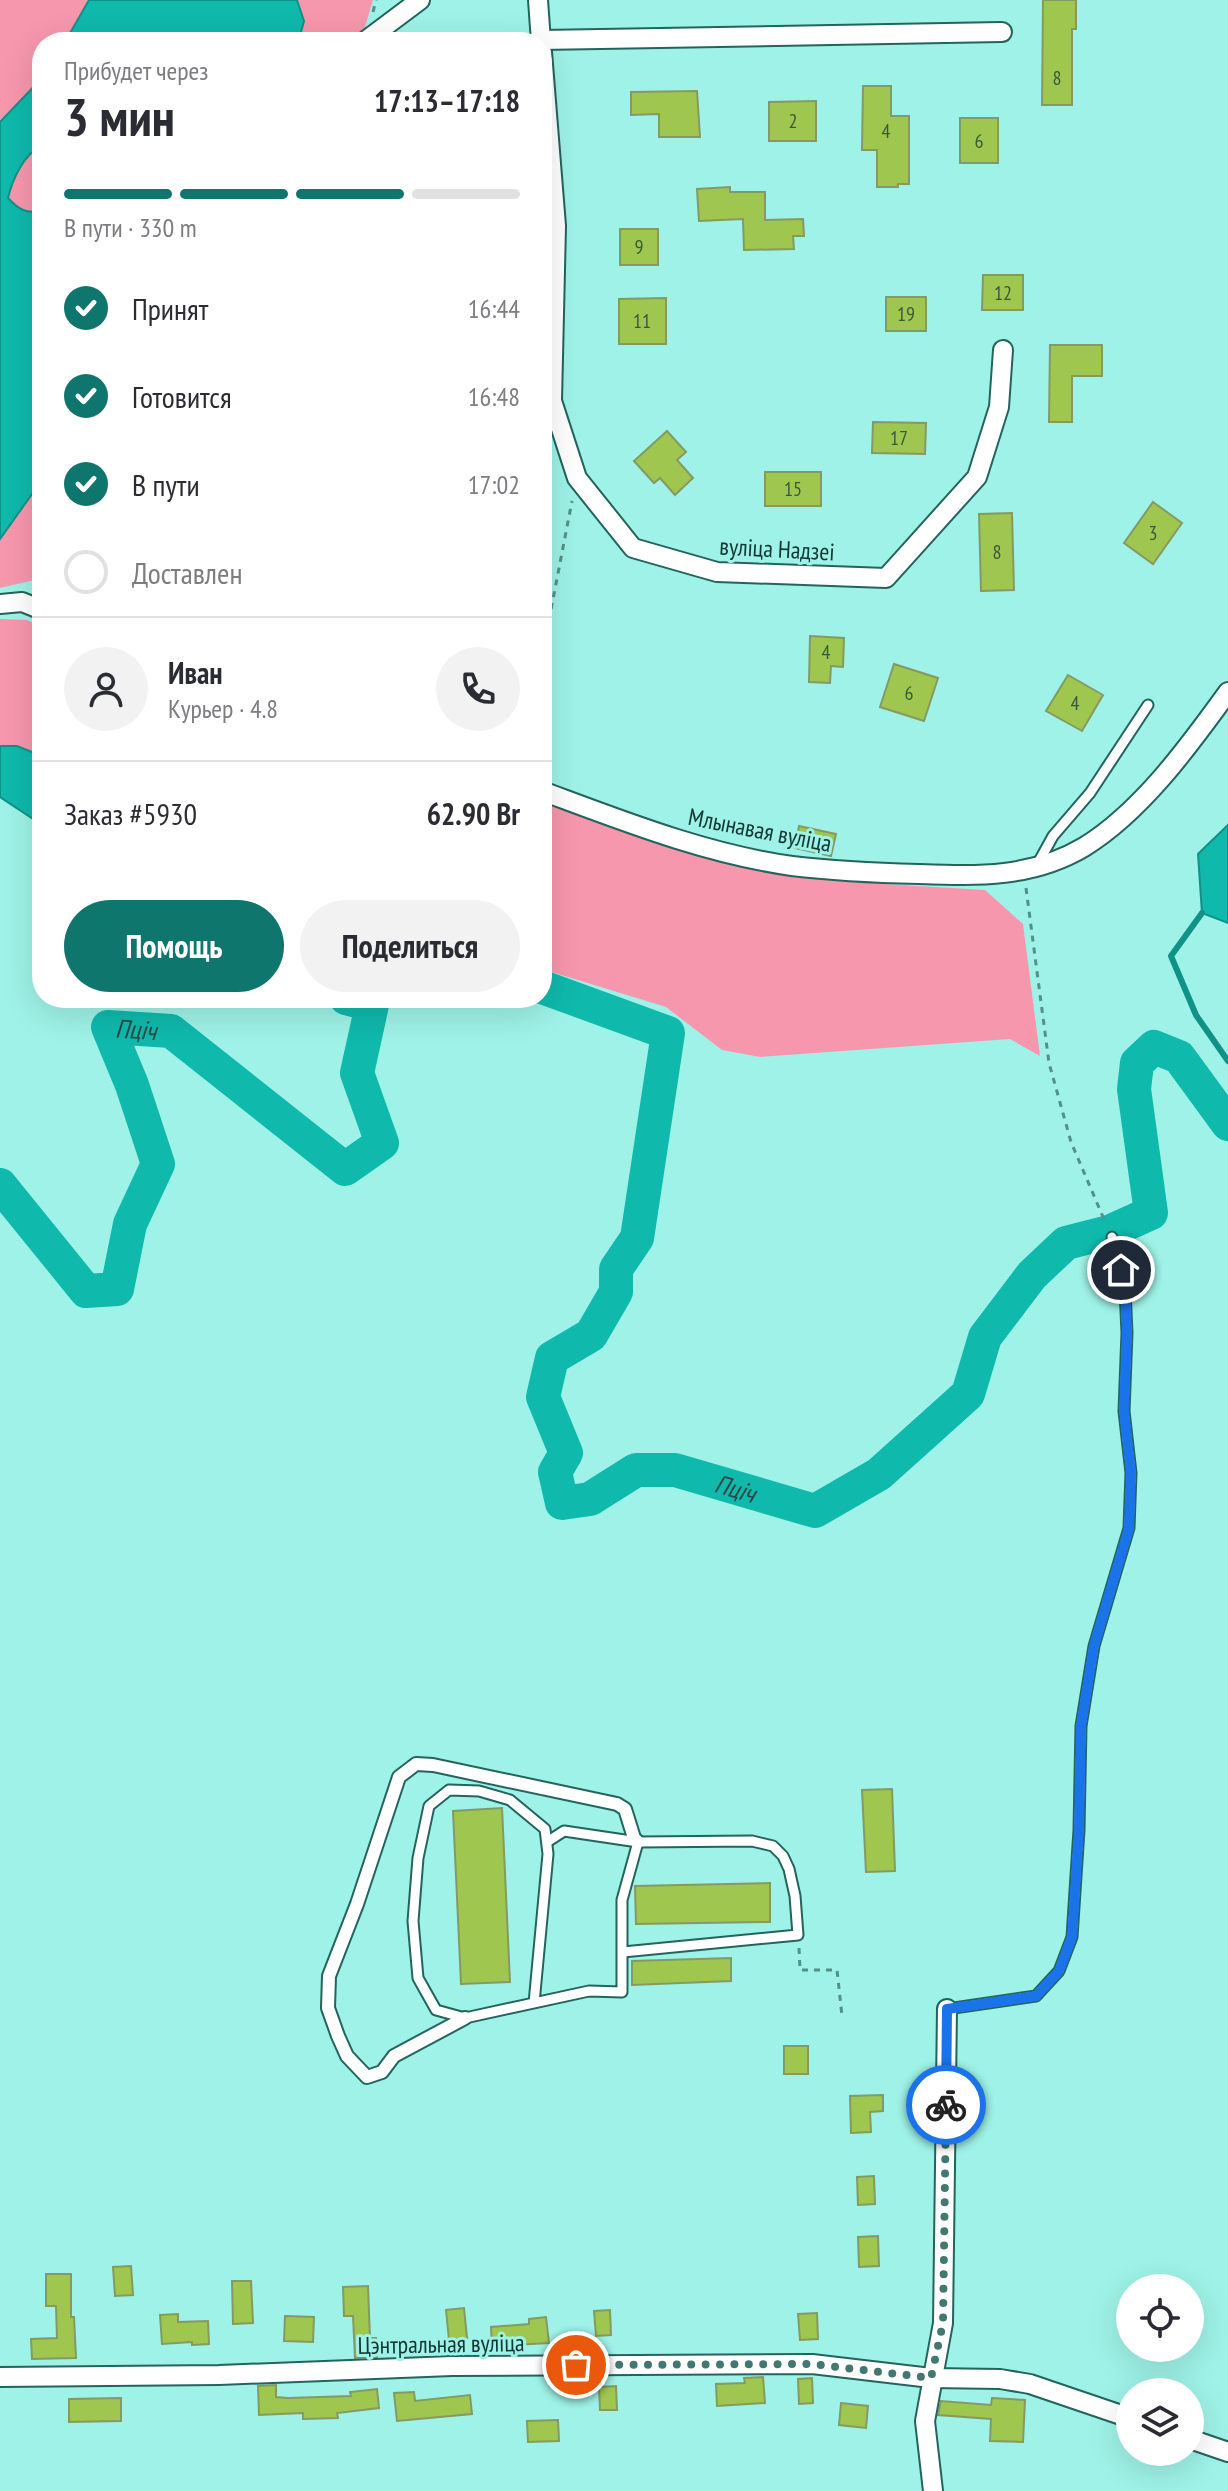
<!DOCTYPE html>
<html lang="ru">
<head>
<meta charset="utf-8">
<style>
	:root { --surface:#fff; --page:#f2f2f3; --text:#2b2b33; --muted:#7c7c81; --line:#e1e1e2; --accent:#0f766e }
	body { margin:0; font-family:"PT Sans Narrow",sans-serif; background:var(--page); color:var(--text); height:100vh; display:flex; flex-direction:column; font-size:30px; white-space:nowrap }
	* { box-sizing:border-box; margin:0 }
	p { font-size:26px; color:var(--muted) }
	.icon { flex:none; width:44px; height:44px; fill:none; stroke:currentColor; stroke-width:2; stroke-linecap:round; stroke-linejoin:round }
	.map { position:relative; flex:1; overflow:hidden }
	.panel { position:absolute; left:32px; top:32px; width:520px; height:976px; display:flex; flex-direction:column; background:var(--surface); border-radius:32px; box-shadow:0 8px 32px #0002 }
	.panel>* { flex:none }
	.fabs { position:absolute; left:1116px; top:2274px; display:grid; gap:16px }
	.fabs a { display:grid; place-items:center; width:88px; height:88px; border-radius:50%; background:var(--surface); box-shadow:0 8px 32px #0002; font-size:40px }
	.pin { position:absolute; display:grid; place-items:center; width:68px; height:68px; color:#fff; margin:-34px; border:4px solid #fff; border-radius:50%; box-shadow:0 2px 8px #0007 }
	.courier { position:absolute; display:grid; place-items:center; width:80px; height:80px; margin:-40px; border:6px solid #1a73e8; border-radius:50%; background:#fff; color:#222; box-shadow:0 2px 10px #0007 }
	.head em { font-style:normal; font-weight:700 }
	.head div { display:flex; flex-direction:column-reverse }
	.head { display:flex; align-items:center; justify-content:space-between; height:136px; padding:0 32px }
	h1 { font-size:52px; font-weight:700; line-height:60px }
	.bar { display:grid; grid-template-columns:repeat(4,1fr); gap:12px 8px; align-content:center; height:96px; padding:0 32px }
	.bar i { height:10px; border-radius:6px; background:var(--line) }
	.bar .current { background:var(--accent) }
	.bar p { grid-column:span 4 }
	.line { display:flex; align-items:center; gap:20px; padding:0 32px; border-top:2px solid var(--line) }
	.line div { flex:1 }
	.round { display:grid; place-items:center; flex:none; width:84px; height:84px; border-radius:42px; background:var(--page) }
	ol { padding:0 32px; list-style:none }
	li { display:flex; align-items:center; gap:24px; height:88px }
	li p { margin-inline-start:auto }
	li .icon { padding:8px; border-radius:50%; background:var(--accent); color:#fff; stroke-width:4 }
	li:last-child { color:var(--muted) }
	li i { width:44px; height:44px; border:4px solid var(--line); border-radius:50% }
	.cta { display:flex; gap:16px; margin-top:auto; padding:16px 32px }
	.cta a { flex:1; height:92px; border-radius:48px; background:var(--accent); color:#fff; font-size:32px; font-weight:700; line-height:92px; text-align:center }
	.cta a+a { background:var(--page); color:var(--text) }
	.map>svg:first-child { display:block }
</style>
</head>
<body>
<div class="map">
<svg width="1228" height="2491" viewBox="0 0 1228 2491">
	<rect width="100%" height="100%" fill="#9ef2e7"/>
	<g fill="#f797ad">
		<path d="M0,0h373l-9,30 -8,12h-314v534l-3,3 -39,9z"/>
		<path d="M0,619l27,1 15,7v129l-25,-10h-17z"/>
		<path d="M542,797l170,60 140,25 133,8 38,34 17,132 -30,-17 -250,18 -38,-7 -56,-43 -124,-38z"/>
	</g>
	<g fill="#0fb9ac" stroke="#109287" stroke-width="2">
		<path d="M89,0h208l7,21 -4,15 -8,6h-227z"/>
		<path d="M42,78v69c-18,5 -30,34 -34,51 10,11 19,17 34,12v270l-42,59v-417z"/>
		<path d="M0,746h17l25,10v69l-42,-28z"/>
		<path d="M1228,825v98l-26,-10 -4,-59z"/>
	</g>
	<g fill="none" stroke-linecap="round" stroke-linejoin="round">
		<path stroke="#109287" stroke-width="6" d="M1202,913l-31,43 25,59 32,46"/>
		<g stroke="#0fb9ac" stroke-width="34">
			<path id="s1" d="M542,987l126,46 -31,205 -21,31v23l-25,43 -39,23 -9,39 23,56 -11,19 7,31 28,-4 46,-29h39l140,41 64,-37 89,-80 17,-57 47,-62 34,-32 43,-11 42,-19 -17,-124 3,-26 17,-16 25,10 49,67"/>
			<path id="s2" d="M0,1185l86,106 31,-2 13,-65 28,-60 -26,-79 -24,-58 63,4 174,138 37,-26 -25,-70 15,-68 -26,-7"/>
		</g>
	</g>
	<g fill="#9fc750" stroke="#859a62" stroke-width="2">
		<path d="M1043,0h33v29h-4v76h-30z"/>
		<path d="M863,86h28v30h18v68h-11v3h-21v-37h-15z"/>
		<path d="M697,91l3,46h-41v-23l-28,1v-23z"/>
		<path d="M816,101v40h-47v-39z"/>
		<rect x="960" y="118" width="38" height="45"/>
		<path d="M730,187v5h35v28l38,-1 1,17h-11l1,13 -50,1 -1,-31 -44,2 -2,-32z"/>
		<rect x="620" y="229" width="38" height="36"/>
		<path d="M983,275h40v35h-41z"/>
		<rect x="886" y="297" width="40" height="34"/>
		<path d="M666,298v46h-47v-45z"/>
		<path d="M1050,345h52v31h-30v46h-23z"/>
		<path d="M873,422l53,1 -1,31 -53,-1z"/>
		<path d="M667,431l19,21 -9,8 16,18 -18,17 -15,-17 -6,5 -20,-22z"/>
		<rect x="765" y="472" width="56" height="34"/>
		<path d="M1153,502l29,21 -29,41 -29,-21z"/>
		<path d="M1012,513l2,77 -33,1 -2,-77z"/>
		<path d="M810,636l34,2 -1,29 -12,-1 -1,17 -21,-1z"/>
		<path d="M894,664l44,14 -14,43 -44,-14z"/>
		<path d="M1068,675l35,20 -21,36 -36,-20z"/>
		<path d="M799,826l37,8 -5,22 -36,-8z"/>
		<path d="M892,1789l3,82 -29,1 -4,-82z"/>
		<path d="M502,1808l8,174 -49,2 -8,-173z"/>
		<path d="M770,1883v39l-134,2 -1,-38z"/>
		<path d="M731,1958v23l-99,4v-24z"/>
		<rect x="784" y="2046" width="24" height="28"/>
		<path d="M883,2095v16l-13,1 1,20 -20,1 -1,-37z"/>
		<path d="M874,2176l1,28 -17,1 -1,-28z"/>
		<path d="M878,2236l1,30 -20,1 -1,-30z"/>
		<path d="M131,2266l2,29 -18,1 -2,-29z"/>
		<path d="M46,2274h25v43h3l2,41 -44,1 -1,-20 26,-1 -1,-32h-10z"/>
		<path d="M232,2281h19l2,42 -20,1z"/>
		<path d="M368,2286l2,52h6l1,19 -22,1 -2,-42h-9l-1,-29z"/>
		<path d="M464,2308l3,30 -18,2 -3,-30z"/>
		<path d="M610,2310l1,25 -15,1 -2,-25z"/>
		<path d="M817,2313l1,26 -18,1 -2,-26z"/>
		<path d="M178,2314v8l30,-1 1,23 -17,1v-3l-30,2 -2,-29z"/>
		<path d="M285,2316l29,1 -1,25 -29,-1z"/>
		<path d="M546,2317l3,26 -57,3 -1,-19 38,-3v-5z"/>
		<path d="M763,2377l2,26 -48,3 -1,-22 29,-1 -1,-5z"/>
		<path d="M812,2378l1,25 -14,1 -1,-25z"/>
		<path d="M276,2385v12l12,1 63,-2 -1,-4 27,-3 2,19 -42,5 1,5 -35,1v-6l-44,2 -1,-29z"/>
		<path d="M616,2386l1,24h-17l-1,-23z"/>
		<path d="M414,2392l1,9 55,-6 2,19 -75,7 -3,-28z"/>
		<path d="M121,2398v23l-52,1v-23z"/>
		<path d="M992,2398l33,2 -2,42 -33,-1 1,-22 -53,-4 3,-14 50,4z"/>
		<path d="M841,2403l27,3 -2,22 -27,-3z"/>
		<path d="M558,2420l1,21 -31,1 -1,-21z"/>
	</g>
	<g fill="none" stroke-linecap="round" stroke-linejoin="round">
		<g stroke="#23645d" stroke-width="13">
			<g id="service">
				<path d="M1037,865l16,-29 37,-43 58,-88"/>
				<path d="M547,1842l17,-11 74,11 114,-1 21,5 10,10 6,13 6,27 3,39 -175,17"/>
				<path d="M534,2003l14,-149 -3,-25 -35,-29 -31,-9 -30,-1 -20,16 -11,52 -5,63 5,57 18,32 29,8 124,-27 33,1v-92l16,-58"/>
				<path d="M947,2009l89,-13 23,-25 13,-34 7,-107 2,-104 13,-80 35,-118 2,-55 -7,-62 3,-78 -2,-44 -13,-52"/>
			</g>
		</g>
		<g stroke="#23645d" stroke-width="16">
			<path id="pedestrian" d="M465,2018l-71,38 -12,16 -15,5 -20,-21 -9,-20 -10,-28 1,-32 28,-72 42,-127 17,-13 17,1 184,39 8,5 9,29 4,4"/>
		</g>
		<g stroke="#23645d" stroke-width="22">
			<g id="minor">
				<path d="M538,0l3,42"/>
				<path d="M541,40l461,-8"/>
				<path d="M364,42l56,-42"/>
				<path d="M542,52l14,174 -4,175 25,77 56,70 84,24 169,6 91,-101 22,-70 4,-57"/>
				<path d="M0,604l22,-2 20,8"/>
				<path d="M542,791c81,30 164,63 250,75 42,5 85,7 127,8 59,2 113,4 165,-27 57,-35 105,-101 144,-155"/>
				<path d="M0,2377l219,-2 233,-9 360,-2 119,14 69,1 30,5 100,34"/>
				<path d="M1190,2439l38,13"/>
				<path d="M933,2491l-8,-70 18,-98 4,-314"/>
			</g>
		</g>
		<g stroke="#559088" stroke-width="3" stroke-dasharray="6 6" stroke-linecap="butt">
			<path d="M373,12l3,-12"/>
			<path d="M542,656l30,-155"/>
			<path d="M1026,888l23,175 22,79 35,82"/>
			<path d="M799,1948l1,22h37l5,46"/>
		</g>
		<use href="#service" stroke="#fff" stroke-width="9"/>
		<use href="#pedestrian" stroke="#fff" stroke-width="12"/>
		<use href="#minor" stroke="#fff" stroke-width="18"/>
	</g>
	<g fill="none" stroke-linecap="round" stroke-linejoin="round">
		<path stroke="#437871" stroke-width="8" stroke-dasharray="0 14.4" d="M576,2365l236,-1 119,14 12,-55 3,-218"/>
		<path stroke="#1a73e8" stroke-width="10" d="M946,2105l1,-96 89,-13 23,-25 13,-34 7,-107 2,-104 13,-80 35,-118 2,-55 -7,-62 3,-78 -2,-44 -4,-19"/>
	</g>
	<g text-anchor="middle" dominant-baseline="central" stroke-width="6" stroke-linejoin="round" paint-order="stroke">
		<g font-size="20" fill="#355a3a">
			<text x="1057" y="78">8</text>
			<text x="793" y="121">2</text>
			<text x="886" y="131">4</text>
			<text x="979" y="141">6</text>
			<text x="639" y="247">9</text>
			<text x="1003" y="293">12</text>
			<text x="906" y="314">19</text>
			<text x="642" y="321">11</text>
			<text x="899" y="438">17</text>
			<text x="793" y="489">15</text>
			<text x="1153" y="533">3</text>
			<text x="997" y="552">8</text>
			<text x="826" y="652">4</text>
			<text x="909" y="693">6</text>
			<text x="1075" y="703">4</text>
		</g>
		<g font-size="24" fill="#123632" stroke="#9ef2e7">
			<text transform="translate(777 549) rotate(3)">вуліца Надзеі</text>
			<text transform="translate(760 830) rotate(11)">Млынавая вуліца</text>
			<text transform="translate(441 2344) rotate(-1)">Цэнтральная вуліца</text>
		</g>
		<g font-size="26" font-style="italic" fill="#294743" stroke="#9ef2e7">
			<text stroke="none"><textPath href="#s2" startOffset="474">Пціч</textPath></text>
			<text stroke="none"><textPath href="#s1" startOffset="836">Пціч</textPath></text>
		</g>
	</g>
</svg>
<div class="fabs">
<a><svg class="icon" aria-label="locate" viewBox="0 0 24 24"><circle cx="12" cy="12" r="6"/><path d="M12 2v4M12 18v4M2 12h4M18 12h4"/></svg></a>
<a><svg class="icon" aria-label="layers" viewBox="0 0 24 24"><path d="M12 4l9 5-9 5-9-5zM3 14l9 5 9-5"/></svg></a>
</div>
<div class="pin" style="left:576px;top:2365px;background:#ea580c"><svg class="icon" aria-label="bag" viewBox="0 0 24 24"><path d="M5 8h14l-1 12H6zM9 8a3 3 0 0 1 6 0"/></svg></div>
<div class="pin" style="left:1121px;top:1270px;background:#1f2937"><svg class="icon" aria-label="home" viewBox="0 0 24 24"><path d="M3 11l9-7 9 7M6 9v11h12V9"/></svg></div>
<div class="courier" style="left:946px;top:2105px"><svg class="icon" aria-label="bike" viewBox="0 0 24 24"><circle cx="6" cy="16" r="4"/><circle cx="18" cy="16" r="4"/><path d="M6 16l4-8h5l3 8M10 8l3 8H6M13 5h3"/></svg></div>
<section class="panel">
<div class="head"><div><h1>3 мин</h1><p>Прибудет через</p></div><em>17:13–17:18</em></div>
<div class="bar"><i class="current"></i><i class="current"></i><i class="current"></i><i></i><p>В пути · 330 m</p></div>
<ol>
<li><svg class="icon" aria-label="check" viewBox="0 0 24 24"><path d="M5 12l5 5 9-10"/></svg>Принят<p>16:44</p></li>
<li><svg class="icon" aria-label="check" viewBox="0 0 24 24"><path d="M5 12l5 5 9-10"/></svg>Готовится<p>16:48</p></li>
<li><svg class="icon" aria-label="check" viewBox="0 0 24 24"><path d="M5 12l5 5 9-10"/></svg>В пути<p>17:02</p></li>
<li><i></i>Доставлен</li>
</ol>
<div class="line" style="height:144px"><a class="round"><svg class="icon" aria-label="person" viewBox="0 0 24 24"><circle cx="12" cy="8" r="4"/><path d="M4 21q1-7 8-7t8 7"/></svg></a><div><b>Иван</b><p>Курьер · 4.8</p></div><a class="round"><svg class="icon" aria-label="phone" viewBox="0 0 24 24"><path d="M5 4h4l2 5-3 2q2 4 5 5l2-3 5 2v4C11 20 4 13 5 4z"/></svg></a></div>
<div class="line" style="height:104px"><div>Заказ #5930</div><b>62.90 Br</b></div>
<div class="cta"><a>Помощь</a><a>Поделиться</a></div>
</section>
</div>
</body>
</html>
